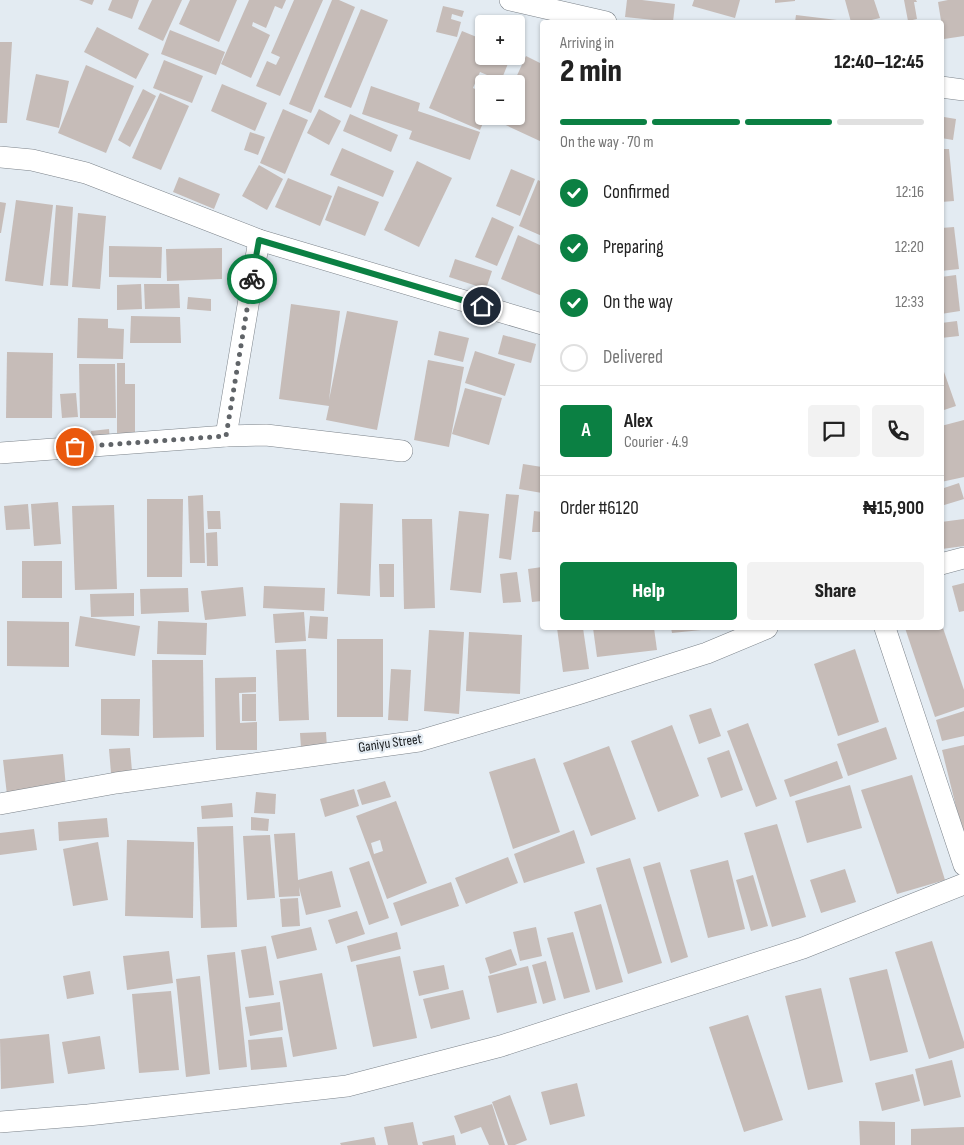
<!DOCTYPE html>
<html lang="en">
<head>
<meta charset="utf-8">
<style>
	:root { --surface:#fff; --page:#f2f2f2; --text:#222; --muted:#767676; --line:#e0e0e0; --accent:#0b8043 }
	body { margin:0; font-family:"Sofia Sans Condensed",sans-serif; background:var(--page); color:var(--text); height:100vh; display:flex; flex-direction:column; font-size:19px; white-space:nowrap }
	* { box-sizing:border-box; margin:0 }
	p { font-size:16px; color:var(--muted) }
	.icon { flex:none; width:28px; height:28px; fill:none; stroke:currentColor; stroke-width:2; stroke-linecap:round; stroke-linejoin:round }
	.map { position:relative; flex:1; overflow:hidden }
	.details { position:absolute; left:540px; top:20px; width:404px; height:610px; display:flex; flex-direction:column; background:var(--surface); border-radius:5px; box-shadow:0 1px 4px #0004 }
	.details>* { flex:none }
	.tools { position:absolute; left:475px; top:15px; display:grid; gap:10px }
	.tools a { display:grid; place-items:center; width:50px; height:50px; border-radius:5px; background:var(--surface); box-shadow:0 1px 4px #0004; font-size:25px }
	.pin { position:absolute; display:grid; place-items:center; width:42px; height:42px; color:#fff; margin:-21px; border:2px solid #fff; border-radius:50%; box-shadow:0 1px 5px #0007 }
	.courier { position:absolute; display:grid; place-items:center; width:50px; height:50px; margin:-25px; border:4px solid #0b8043; border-radius:50%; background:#fff; color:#222; box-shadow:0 1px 6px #0007 }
	.head em { font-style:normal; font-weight:800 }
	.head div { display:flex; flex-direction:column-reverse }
	.head { display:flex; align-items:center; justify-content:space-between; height:85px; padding:0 20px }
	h1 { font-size:32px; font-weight:800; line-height:38px }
	.bar { display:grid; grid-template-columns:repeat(4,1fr); gap:8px 5px; align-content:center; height:60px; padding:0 20px }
	.bar i { height:6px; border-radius:4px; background:var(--line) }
	.bar .current { background:var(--accent) }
	.bar p { grid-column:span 4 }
	.line { display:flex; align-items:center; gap:12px; padding:0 20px; border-top:1px solid var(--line) }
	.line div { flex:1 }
	.round { display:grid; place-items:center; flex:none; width:52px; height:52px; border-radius:5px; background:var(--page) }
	ol { padding:0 20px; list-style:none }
	li { display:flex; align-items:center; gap:15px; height:55px }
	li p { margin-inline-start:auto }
	li .icon { padding:5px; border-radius:50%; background:var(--accent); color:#fff; stroke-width:4 }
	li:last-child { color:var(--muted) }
	li i { width:28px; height:28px; border:2px solid var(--line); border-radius:50% }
	.action { display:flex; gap:10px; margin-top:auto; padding:10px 20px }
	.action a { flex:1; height:58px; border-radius:5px; background:var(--accent); color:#fff; font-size:20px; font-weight:800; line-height:58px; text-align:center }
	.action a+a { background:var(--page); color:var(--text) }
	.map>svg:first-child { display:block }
</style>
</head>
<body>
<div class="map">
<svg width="964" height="1145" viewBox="0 0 964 1145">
	<rect width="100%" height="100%" fill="#e3ebf2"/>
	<g fill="#c6bcb8" fill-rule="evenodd">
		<path d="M79,0h15l-2,5z"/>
		<path d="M112,0h27l-7,19 -24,-9z"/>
		<path d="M152,0h30l-19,41 -25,-12z"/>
		<path d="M190,0h47l-18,42 -40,-18z"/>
		<path d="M249,0h37l-4,9 -7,-3 -9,22 -13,-6 -1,4 18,9 -19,43 -30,-14z"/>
		<path d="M294,0h29l-43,96 -24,-10 11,-25 9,4 4,-8 -9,-4z"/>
		<path d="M332,0h7l16,7 -44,106 -22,-9z"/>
		<path d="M627,0h15l33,4 -2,18 -48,-5z"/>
		<path d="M694,0h46l-5,18 -43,-12z"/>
		<path d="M775,0h20v1l-20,2z"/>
		<path d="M845,0h29l6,18 -17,4h-12z"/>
		<path d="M904,0h12l1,2h-3l3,17 -9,2z"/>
		<path d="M948,0h16v36l-20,3 -6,-37z"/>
		<path d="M443,6l21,5 -2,6 -10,-3 -1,5 10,3 -4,15 -21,-5z"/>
		<path d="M361,9l27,11 -37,88 -27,-11z"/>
		<path d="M796,15l41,5v2h-42z"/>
		<path d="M97,27l52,27 -13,25 -52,-27z"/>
		<path d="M170,30l55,22 -9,23 -55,-21z"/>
		<path d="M462,31l22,9v16h27l-10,25 -21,-9 -7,16 11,5v23h2l-6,14 -51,-22z"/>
		<path d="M0,42h12l-5,81h-7z"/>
		<path d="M526,56l16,8v78l-45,-21 2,-5h17v-32h-3z"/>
		<path d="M164,60l39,16 -11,27 -39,-15z"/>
		<path d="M86,65l48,21 -28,67 -48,-20z"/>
		<path d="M36,74l33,7 -10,47 -33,-8z"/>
		<path d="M222,84l45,19 -12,28 -44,-20z"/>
		<path d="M371,86l49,17 -2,8 62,21 -10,28 -61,-21 3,-8 -50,-17z"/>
		<path d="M143,89l13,7 -26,51 -12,-7z"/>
		<path d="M160,93l29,13 -28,64 -29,-12z"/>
		<path d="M283,109l25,11 -23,54 -25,-11z"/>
		<path d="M319,109l22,12 -12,24 -22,-12z"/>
		<path d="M350,114l48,21 -7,17 -48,-21z"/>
		<path d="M944,117l12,2 -3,21 -12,-2z"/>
		<path d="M250,132l15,5 -7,18 -14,-5z"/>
		<path d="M342,148l52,23 -11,26 -53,-22z"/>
		<path d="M941,149h8l5,52 -13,1z"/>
		<path d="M417,161l35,17 -33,69 -35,-17z"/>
		<path d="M259,165l24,14 -16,31 -25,-14z"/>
		<path d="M511,169l24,10 -15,37 -24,-10z"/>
		<path d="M179,177l41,17 -6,15 -41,-17z"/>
		<path d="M288,178l44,18 -12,30 -45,-19z"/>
		<path d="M538,180l4,2v54l-23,-10z"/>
		<path d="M338,186l41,16 -14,34 -40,-16z"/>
		<path d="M16,200l37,5 -10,81 -38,-5z"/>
		<path d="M0,202l6,1 -5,30h-1z"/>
		<path d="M56,205l17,2 -5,79 -18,-1z"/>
		<path d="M78,213l28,3 -6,73 -28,-2z"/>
		<path d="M492,217l22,10 -17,39 -22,-9z"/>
		<path d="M954,227l5,42 -18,2v-43z"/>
		<path d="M518,235l24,11v50l-41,-17z"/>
		<path d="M109,246l53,1 -1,31 -52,-1z"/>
		<path d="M222,248v31l-55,2 -1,-32z"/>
		<path d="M455,259l37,12 -6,18 -37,-12z"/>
		<path d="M956,275l4,36 -19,3v-37z"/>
		<path d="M141,284l1,25 -25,1v-25z"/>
		<path d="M144,284h35l1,24 -35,1z"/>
		<path d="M188,297l23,2v12l-24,-2z"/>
		<path d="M291,304l49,7 -11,89 18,-89 51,10 -21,109 -51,-10 3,-14 -50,-7z"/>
		<path d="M131,316l49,1 1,26h-51z"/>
		<path d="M78,318l30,1v9l16,1 -1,30 -46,-1z"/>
		<path d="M957,321l2,15 -18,2v-15z"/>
		<path d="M439,331l30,7 -6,24 -29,-7z"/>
		<path d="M503,335l33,9 -5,19 -33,-9z"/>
		<path d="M475,351l40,13 -10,32 -40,-13z"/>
		<path d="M7,352l46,1 -1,65h-46z"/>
		<path d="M428,360l36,7 -15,80 -35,-7z"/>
		<path d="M117,363h8v21h10v55h-18z"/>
		<path d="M79,364h36l1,54h-36z"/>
		<path d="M943,369l13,37 -15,5v-41z"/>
		<path d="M465,388l37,10 -13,47 -37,-11z"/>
		<path d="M76,393l2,24 -16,1 -2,-24z"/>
		<path d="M964,420v57l-23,5v-56z"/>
		<path d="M109,429l1,13 -18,1 -1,-12z"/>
		<path d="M523,464l19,3v26l-23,-4z"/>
		<path d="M959,483l5,16 -23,7v-17z"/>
		<path d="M506,494l13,1 -8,65 -12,-2z"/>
		<path d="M203,495l2,68h-15l-2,-67z"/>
		<path d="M147,499h36l-1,78h-35z"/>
		<path d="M58,502l3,42 -27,2 -3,-42z"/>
		<path d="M340,503l33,1 -3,92 -33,-2z"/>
		<path d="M28,504l2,25 -24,1 -2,-24z"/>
		<path d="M114,505l3,84 -42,1 -3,-84z"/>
		<path d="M207,511h13l1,18h-13z"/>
		<path d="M459,511l30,3 -8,79 -31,-3z"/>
		<path d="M534,511l8,1v20h-10z"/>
		<path d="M402,519h30l3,89 -31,1z"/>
		<path d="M964,519v27l-22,3 -1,-27z"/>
		<path d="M217,532l1,34h-11l-1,-33z"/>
		<rect x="22" y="561" width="40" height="37"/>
		<path d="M379,564h15v33h-14z"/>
		<path d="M542,567v34l-10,1 -4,-33z"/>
		<path d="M517,572l4,30 -18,1 -3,-29z"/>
		<path d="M964,583v28l-5,1 -7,-26z"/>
		<path d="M264,586l61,2 -1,23 -61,-3z"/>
		<path d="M243,587l3,29 -41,4 -4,-29z"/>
		<path d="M188,588l1,24 -48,2 -1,-25z"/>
		<path d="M134,593v23l-43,1 -1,-23z"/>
		<path d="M304,612l2,29 -31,2 -2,-29z"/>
		<path d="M80,616l60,10 -5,30 -60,-10z"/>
		<path d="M310,616l18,1 -1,22 -19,-1z"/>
		<path d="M7,621l62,1v45l-62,-1z"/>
		<path d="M158,621l49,2 -1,32 -49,-1z"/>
		<path d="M557,628h26l6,41 -26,3z"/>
		<path d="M593,628h61l3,22 -60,7z"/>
		<path d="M671,628h40v1l-39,4z"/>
		<path d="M905,628h38l21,62v17l-29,10z"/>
		<path d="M429,630l35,2 -5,82 -35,-3z"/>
		<path d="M469,632l53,3 -2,59 -54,-3z"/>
		<rect x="337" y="639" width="46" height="78"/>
		<path d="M306,649l3,71 -30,1 -3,-71z"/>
		<path d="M855,649l24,73 -41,14 -24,-72z"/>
		<path d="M152,660h51l1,77 -51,1z"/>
		<path d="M391,669l20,1 -3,51 -20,-1z"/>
		<path d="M256,677v15l-17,1 1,30 17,-1v28h-41l-1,-72z"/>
		<rect x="242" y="694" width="14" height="27"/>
		<path d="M101,699h39l-1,37 -38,-1z"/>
		<path d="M711,708l10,28 -22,8 -10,-29z"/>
		<path d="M964,711v25l-22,5 -6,-21z"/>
		<path d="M748,723l29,76 -21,8 -29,-76z"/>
		<path d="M672,725l27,71 -41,16 -27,-71z"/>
		<path d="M886,727l11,32 -49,17 -11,-32z"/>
		<path d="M326,732l1,16h-26l-1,-15z"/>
		<path d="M964,745v90h-1l-21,-85z"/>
		<path d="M609,746l27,73 -45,17 -28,-73z"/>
		<path d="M130,748l2,23 -21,2 -2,-24z"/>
		<path d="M729,750l14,40 -22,8 -14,-40z"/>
		<path d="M63,754l3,34 -59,7 -4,-35z"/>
		<path d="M535,758l25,74 -47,17 -24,-77z"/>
		<path d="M837,761l6,17 -53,19 -6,-17z"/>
		<path d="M912,775l33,105 -48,14 -36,-104z"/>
		<path d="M385,781l6,16 -29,8 -5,-15z"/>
		<path d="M850,785l12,43 -55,15 -12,-42z"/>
		<path d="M354,789l5,17 -34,11 -5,-18z"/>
		<path d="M256,792l20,2 -1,20 -21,-1z"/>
		<path d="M396,801l31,82 -40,16 -31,-83zM380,840l3,11 -9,3 -3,-11z"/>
		<path d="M232,803l1,14 -31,2 -1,-13z"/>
		<path d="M251,817l18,2 -1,12 -17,-1z"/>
		<path d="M107,818l2,19 -50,4 -1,-19z"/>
		<path d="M777,824l29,93 -34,10 -28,-94z"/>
		<path d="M233,826l4,101 -36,1 -4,-101z"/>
		<path d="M34,829l3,21 -37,5v-22z"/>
		<path d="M574,830l11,33 -61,20 -10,-29z"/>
		<path d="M295,833l3,47 34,-9 9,36 -35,8 -7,-28 1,9 -21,1 -5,-63z"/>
		<path d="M270,835l5,63 -28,2 -4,-64z"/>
		<path d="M127,840l67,2 -1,76 -68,-2z"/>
		<path d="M98,842l10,58 -35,6 -10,-57z"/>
		<path d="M508,857l10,26 -52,21 -11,-26z"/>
		<path d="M630,858l32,105 -34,11 -32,-106z"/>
		<path d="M728,860l17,69 -37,9 -18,-68z"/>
		<path d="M369,861l20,57 -20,7 -20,-57z"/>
		<path d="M660,862l28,95 -17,6 -28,-96z"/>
		<path d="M845,869l11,33 -35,11 -11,-33z"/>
		<path d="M753,875l15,51 -17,5 -15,-51z"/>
		<path d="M451,882l8,24 -58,20 -8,-23z"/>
		<path d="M298,898l2,28 -18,1 -2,-28z"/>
		<path d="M601,904l22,78 -27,8 -22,-78z"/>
		<path d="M357,911l8,23 -29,10 -8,-24z"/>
		<path d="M311,927l6,23 -40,9 -6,-23z"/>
		<path d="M536,927l6,29 -22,5 -7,-29z"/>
		<path d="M397,932l4,17 -50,13 -4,-16z"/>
		<path d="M573,932l17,60 -26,7 -17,-61z"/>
		<path d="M932,941l32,101v6l-35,11 -34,-107z"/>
		<path d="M266,946l8,49 -25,3 -8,-48z"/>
		<path d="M511,949l6,16 -27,9 -5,-16z"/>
		<path d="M169,951l4,32 -46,7 -4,-34z"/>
		<path d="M235,952l12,115 -28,3 -12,-115z"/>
		<path d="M400,956l17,82 -44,9 -17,-82z"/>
		<path d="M546,961l10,39 -13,4 -11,-39z"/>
		<path d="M444,965l5,24 -30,7 -6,-25z"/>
		<path d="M528,966l9,37 -40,10 -9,-37z"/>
		<path d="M887,969l21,83 -38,9 -21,-83z"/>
		<path d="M90,971l4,23 -27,5 -4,-23z"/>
		<path d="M322,973l15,76 -44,8 -14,-76z"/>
		<path d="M200,976l10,98 -24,3 -10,-98z"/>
		<path d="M821,988l22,94 -35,8 -23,-94z"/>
		<path d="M463,990l7,29 -39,10 -8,-30z"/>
		<path d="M171,991l8,79 -40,3 -7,-79z"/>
		<path d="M280,1002l3,28 -33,6 -5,-29z"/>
		<path d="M748,1015l35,105 -39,12 -35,-105z"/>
		<path d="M49,1034l5,49 -53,6 -1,-50z"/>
		<path d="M100,1036l5,33 -37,5 -6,-32z"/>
		<path d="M282,1037l5,30 -36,3 -3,-30z"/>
		<path d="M952,1060l9,37 -37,9 -9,-37z"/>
		<path d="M913,1074l7,27 -38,10 -7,-28z"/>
		<path d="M577,1083l8,33 -35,9 -9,-33z"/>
		<path d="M510,1095l17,45 -12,5h-7l-16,-43z"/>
		<path d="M492,1104l13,41h-16l-8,-18 -20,7 -7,-18z"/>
		<path d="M859,1121l36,1v23h-35z"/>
		<path d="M413,1122l5,23h-30l-4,-18z"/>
		<path d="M964,1127v18h-53v-16z"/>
		<path d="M454,1135l2,10h-33l-1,-3z"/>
		<path d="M374,1137l2,8h-35l-1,-2z"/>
	</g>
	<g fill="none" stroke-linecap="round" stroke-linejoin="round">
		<g stroke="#7c838a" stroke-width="22">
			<g id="minor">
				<path d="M510,0l96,22"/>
				<path d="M941,87l23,3"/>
				<path d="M0,157l32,3 54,13 173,67 283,84"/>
				<path d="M226,436l33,-196"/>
				<path d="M0,453l226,-17 40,-1 136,16"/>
				<path d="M941,564l23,-6"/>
				<path d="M885,628l79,237"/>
				<path d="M0,804l116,-21 303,-42 159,-47 129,-41 60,-25"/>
				<path d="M0,1122l88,-7 259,-29 154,-40 302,-98 161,-64"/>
			</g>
		</g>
		<use href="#minor" stroke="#fff" stroke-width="21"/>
	</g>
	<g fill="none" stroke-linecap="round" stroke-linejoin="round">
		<path stroke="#606468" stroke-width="5" stroke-dasharray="0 9" d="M75,447l151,-11 26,-157"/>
		<path stroke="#0b8043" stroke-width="6" d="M252,279l7,-39 223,66"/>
	</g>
	<g text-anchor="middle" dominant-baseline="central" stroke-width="4.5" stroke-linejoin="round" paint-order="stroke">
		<g font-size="14" fill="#191c1e" stroke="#e3ebf2">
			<text transform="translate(390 743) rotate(-8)">Ganiyu Street</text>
		</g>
	</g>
</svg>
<div class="tools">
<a>+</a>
<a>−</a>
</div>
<div class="pin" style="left:75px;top:447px;background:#ea580c"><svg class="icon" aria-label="bag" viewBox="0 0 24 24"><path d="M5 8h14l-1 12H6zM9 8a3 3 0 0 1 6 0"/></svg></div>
<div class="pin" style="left:482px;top:306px;background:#1f2937"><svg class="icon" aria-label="home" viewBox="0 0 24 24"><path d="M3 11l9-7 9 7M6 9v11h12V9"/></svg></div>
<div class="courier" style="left:252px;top:279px"><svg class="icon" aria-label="bike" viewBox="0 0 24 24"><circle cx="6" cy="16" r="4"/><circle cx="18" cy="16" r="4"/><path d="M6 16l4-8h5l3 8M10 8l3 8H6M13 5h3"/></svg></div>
<section class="details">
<div class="head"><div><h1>2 min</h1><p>Arriving in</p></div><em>12:40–12:45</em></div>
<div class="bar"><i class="current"></i><i class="current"></i><i class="current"></i><i></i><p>On the way · 70 m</p></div>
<ol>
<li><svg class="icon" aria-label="check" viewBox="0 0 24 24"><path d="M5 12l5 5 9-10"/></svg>Confirmed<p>12:16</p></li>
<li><svg class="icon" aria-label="check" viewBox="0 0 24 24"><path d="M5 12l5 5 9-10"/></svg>Preparing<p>12:20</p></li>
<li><svg class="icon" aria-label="check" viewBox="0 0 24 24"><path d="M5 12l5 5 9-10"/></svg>On the way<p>12:33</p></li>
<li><i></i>Delivered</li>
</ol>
<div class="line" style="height:90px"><b class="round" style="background:var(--accent);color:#fff">A</b><div><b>Alex</b><p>Courier · 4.9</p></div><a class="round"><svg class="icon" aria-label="chat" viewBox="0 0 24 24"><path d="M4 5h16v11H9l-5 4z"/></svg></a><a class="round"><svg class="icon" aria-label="phone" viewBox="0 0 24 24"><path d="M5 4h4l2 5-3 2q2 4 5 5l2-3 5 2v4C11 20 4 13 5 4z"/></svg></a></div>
<div class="line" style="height:65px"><div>Order #6120</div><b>₦15,900</b></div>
<div class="action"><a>Help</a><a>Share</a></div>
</section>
</div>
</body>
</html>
